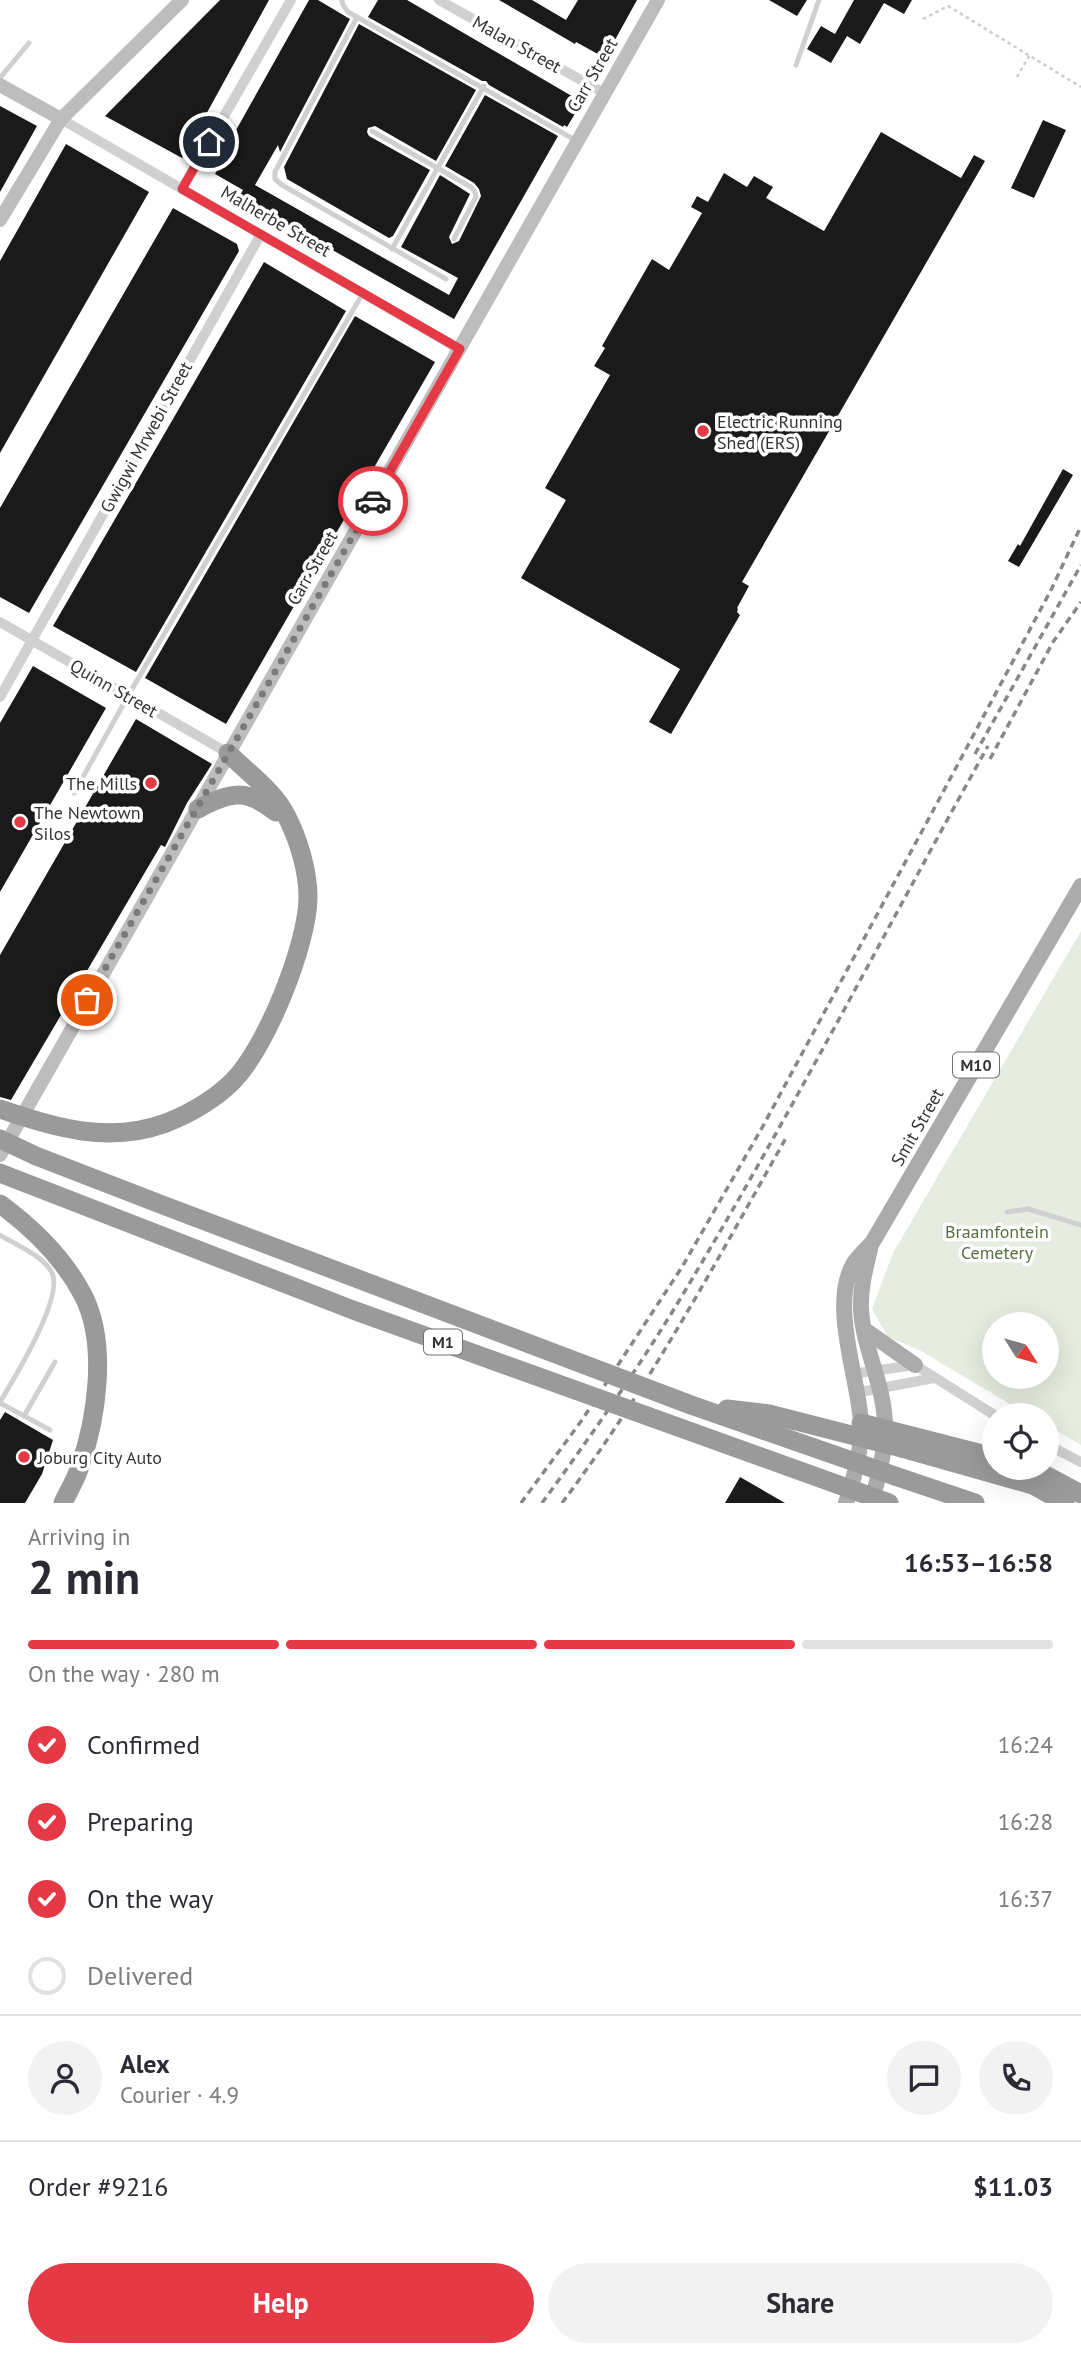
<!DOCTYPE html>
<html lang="en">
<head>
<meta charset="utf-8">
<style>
	:root { --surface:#fff; --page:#f2f2f3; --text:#2b2b33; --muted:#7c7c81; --line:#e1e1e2; --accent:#e63946 }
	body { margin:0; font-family:"PT Sans",sans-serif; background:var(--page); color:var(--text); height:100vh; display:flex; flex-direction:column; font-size:26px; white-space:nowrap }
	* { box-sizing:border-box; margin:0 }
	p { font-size:23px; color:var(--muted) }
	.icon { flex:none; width:38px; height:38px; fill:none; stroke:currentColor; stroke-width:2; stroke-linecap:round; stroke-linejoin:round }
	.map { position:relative; height:1503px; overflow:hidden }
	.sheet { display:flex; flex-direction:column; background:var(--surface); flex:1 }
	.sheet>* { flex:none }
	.needle { width:46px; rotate:127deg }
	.controls { position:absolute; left:982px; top:1312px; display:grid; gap:14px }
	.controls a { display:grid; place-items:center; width:77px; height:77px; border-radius:50%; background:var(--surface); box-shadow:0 7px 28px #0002; font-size:35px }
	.pin { position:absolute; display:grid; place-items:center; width:60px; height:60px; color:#fff; margin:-30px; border:4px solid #fff; border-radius:50%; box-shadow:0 2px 7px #0007 }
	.courier { position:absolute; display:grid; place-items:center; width:70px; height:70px; margin:-35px; border:5px solid #e63946; border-radius:50%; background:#fff; color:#222; box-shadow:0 2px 9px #0007 }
	.head em { font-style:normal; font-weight:600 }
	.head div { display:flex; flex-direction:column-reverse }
	.head { display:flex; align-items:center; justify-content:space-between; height:119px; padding:0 28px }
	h1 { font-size:46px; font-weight:600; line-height:52px }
	.bar { display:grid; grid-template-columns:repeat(4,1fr); gap:10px 7px; align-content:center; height:84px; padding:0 28px }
	.bar i { height:9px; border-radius:5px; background:var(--line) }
	.bar .selected { background:var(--accent) }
	.bar p { grid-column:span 4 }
	.line { display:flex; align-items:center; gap:18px; padding:0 28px; border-top:2px solid var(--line) }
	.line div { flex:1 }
	.round { display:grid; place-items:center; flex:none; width:74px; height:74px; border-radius:37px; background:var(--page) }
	ol { padding:0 28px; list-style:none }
	li { display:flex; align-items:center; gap:21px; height:77px }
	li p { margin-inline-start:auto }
	li .icon { padding:7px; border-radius:50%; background:var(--accent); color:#fff; stroke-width:4 }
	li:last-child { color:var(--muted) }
	li i { width:38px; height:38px; border:4px solid var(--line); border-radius:50% }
	.button { display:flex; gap:14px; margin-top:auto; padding:14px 28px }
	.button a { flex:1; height:80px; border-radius:42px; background:var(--accent); color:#fff; font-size:28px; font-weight:600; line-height:80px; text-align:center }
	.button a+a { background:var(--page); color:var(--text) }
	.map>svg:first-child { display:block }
</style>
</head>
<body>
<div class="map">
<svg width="1081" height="1503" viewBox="0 0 1081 1503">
	<rect width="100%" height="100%" fill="#fff"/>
	<path fill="#e6ecdf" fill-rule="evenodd" d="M1081,931v514l-34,-20 -1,-9h-16l-109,-65 -33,-14 -16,-28 21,-56zM994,1325h52v52h-52z"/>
	<g fill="#1a1a1a">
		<path d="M220,0h49l-87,158 -77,-42z"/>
		<path d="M309,0h9l32,19 -70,133 -2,-7 -23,40 194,110 9,-17 -57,-31 39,-72 30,19 -21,43 3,7 7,-3 22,-45 -2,-7 -5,-6 -29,-17 40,-71 73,41 -104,183 -215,-122 4,-7 -28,-16 14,-24 -3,-2z"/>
		<path d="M378,0h29l175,102 -15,25 -3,-2 -1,2 -74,-42 -3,-4h-4l-114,-64z"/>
		<path d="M499,0h33l34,20 12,-20h59l-32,58 -29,-16 -1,2z"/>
		<path d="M769,0h38l-10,16z"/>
		<path d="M854,0h58l-8,14 -20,-11 -24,41 -13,-8 -16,27 -24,-14 14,-23 14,8z"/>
		<path d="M359,24l117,66 -40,71 -61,-35 -7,2 -1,4 2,4 61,34 -37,66 -4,2 -102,-59 -3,-12z"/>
		<path d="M0,106l37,20 -37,66z"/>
		<path d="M1043,120l23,10 -32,68 -23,-10z"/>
		<path d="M881,132l80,46 13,-23 11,6 -243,421 7,4 -12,22 1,1 -1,3 3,3 -69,119 -22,-12 31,-53 -159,-91 45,-78 -21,-12 65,-113 -16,-9 11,-18 -3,-2 50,-87 17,11 33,-57 -11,-6 6,-11 11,6 16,-29 23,14 7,-11 19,11 -7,11 58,33z"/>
		<path d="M66,144l83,48 -149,261v-192z"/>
		<path d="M173,208l64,36 2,7 -210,362 -29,-16v-89z"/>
		<path d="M264,262l82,49 -210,361 -83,-46z"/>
		<path d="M355,316l80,46 -209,362 -81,-46z"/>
		<path d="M1063,469l10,6 -54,92 -11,-6 10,-17 2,2z"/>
		<path d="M33,666l73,42 -106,184v-169z"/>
		<path d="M136,719l76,45 -25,39 -22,44 -4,-2 -150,255 -11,-3v-142z"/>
		<path d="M5,1412l48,28 -11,34 -17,29h-25v-83z"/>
		<path d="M740,1477l45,26h-60z"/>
	</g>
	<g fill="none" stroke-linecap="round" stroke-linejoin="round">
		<g stroke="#cdcdcd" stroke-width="2.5" stroke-dasharray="3.5 3.5" stroke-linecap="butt">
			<path d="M923,19l25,-13 133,81"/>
			<path d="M1017,77l12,-21"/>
		</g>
		<g stroke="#d0d0d0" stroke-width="5">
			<path d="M342,0l1,5 5,7 229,129"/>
			<path d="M357,17l-82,155v7l7,6 164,94"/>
			<path d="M796,65l23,-65"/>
			<path d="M0,78l29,-35"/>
			<path d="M372,131l99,56 4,5 1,5 -22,42"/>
			<path d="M392,249l92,-163"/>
			<path d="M74,793l54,-97 235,-403"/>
			<path d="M1007,1212l21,-3 53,16"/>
			<path d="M0,1235c16,10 44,21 52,38 12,25 -38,106 -52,129"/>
			<path d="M0,1403l50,27"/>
			<path d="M24,1416l31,-54"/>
		</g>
		<g stroke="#d0d0d0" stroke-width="10">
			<path d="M439,0l165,93"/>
			<path d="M61,119l398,230"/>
			<path d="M182,189l109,-189"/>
			<path d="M0,622l228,131"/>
			<path d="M0,697l261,-463"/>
			<path d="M852,1374l63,-9 81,51"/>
			<path d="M855,1393l79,-15"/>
			<path d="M1046,1444l35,18"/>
		</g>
		<g stroke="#bdbdbd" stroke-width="14">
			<path d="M0,85l61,34"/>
			<path d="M0,220l61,-101 121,-119"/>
			<path d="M0,1155l658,-1155"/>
		</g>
		<g stroke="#ababab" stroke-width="16">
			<path d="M865,1330l50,35"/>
			<path d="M846,1503c8,-25 16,-53 15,-80 -2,-44 -32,-119 -7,-160 5,-7 12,-14 18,-20l209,-357"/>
			<path d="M871,1503c7,-23 14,-50 14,-74 1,-41 -22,-80 -24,-120 -1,-22 5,-43 10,-64"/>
		</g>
		<g stroke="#9a9a9a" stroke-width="19">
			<path d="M198,809c32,-17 48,-21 78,3"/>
			<path d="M166,1123c25,-10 48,-23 67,-42 33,-33 75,-137 75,-184 0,-27 -10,-59 -22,-82 -12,-24 -39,-43 -58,-62"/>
			<path d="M0,1204c34,25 63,53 83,91 25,48 14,124 -4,174 -4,12 -11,23 -16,34"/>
			<path d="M861,1423l133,34"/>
			<path d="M902,1448l131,37 32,18"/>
			<path d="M1032,1468l49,26"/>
			<path d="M895,1476l80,27"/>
		</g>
		<g stroke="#888" stroke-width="3.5" stroke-dasharray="7 5" stroke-linecap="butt">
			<path d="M975,754l106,-189"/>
			<path d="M990,759l63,-117 28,-40"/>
			<path d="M521,1503l61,-83 100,-153 81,-141 172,-319 116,-217 30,-64"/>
			<path d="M542,1503c54,-74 107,-150 153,-229 103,-173 195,-352 293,-528"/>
			<path d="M562,1503c86,-114 154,-241 224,-365"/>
		</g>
		<g stroke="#9a9a9a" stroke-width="19">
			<path d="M0,1109c55,19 109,35 166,14"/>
			<path d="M0,1139l36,17 124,48 531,201 204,71"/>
			<path d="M0,1173l353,137 536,193"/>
			<path d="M727,1409l42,5 133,34"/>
		</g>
	</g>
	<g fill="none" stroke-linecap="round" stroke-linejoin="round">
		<path stroke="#7a7a7a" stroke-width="7" stroke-dasharray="0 12.6" d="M87,1000l286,-499"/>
		<path stroke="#e63946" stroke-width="9" d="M209,142l-27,47 278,160 -87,152"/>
	</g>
	<g fill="#e63946" stroke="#fff" stroke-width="2.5">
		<circle cx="703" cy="431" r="7"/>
		<circle cx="151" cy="783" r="7"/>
		<circle cx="20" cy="822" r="7"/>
		<circle cx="24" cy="1457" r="7"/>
	</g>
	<g text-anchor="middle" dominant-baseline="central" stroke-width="7" stroke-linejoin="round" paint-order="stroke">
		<g fill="#fff" stroke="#707070" stroke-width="2">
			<rect x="953" y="1052.5" width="46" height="25" rx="5"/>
			<rect x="424" y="1329.5" width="38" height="25" rx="5"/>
		</g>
		<g font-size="16" font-weight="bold" fill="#333">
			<text x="976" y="1065">M10</text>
			<text x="443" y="1342">M1</text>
		</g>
		<g font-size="18" fill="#333" stroke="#fff">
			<text transform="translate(517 44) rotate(29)">Malan Street</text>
			<text transform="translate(592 75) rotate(-60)">Carr Street</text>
			<text transform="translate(276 221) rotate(30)">Malherbe Street</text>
			<text transform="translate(146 437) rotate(-61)">Gwigwi Mrwebi Street</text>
			<text transform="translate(312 568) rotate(-60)">Carr Street</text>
			<text transform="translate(114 688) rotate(30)">Quinn Street</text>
			<text transform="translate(917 1127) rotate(-60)">Smit Street</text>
		</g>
		<g font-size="18" fill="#333" stroke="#fff" text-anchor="start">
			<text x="717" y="421">Electric Running<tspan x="717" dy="21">Shed (ERS)</tspan></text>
			<text x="137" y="783" text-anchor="end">The Mills</text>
			<text x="34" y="812">The Newtown<tspan x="34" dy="21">Silos</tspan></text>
			<text x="38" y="1457">Joburg City Auto</text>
		</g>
		<g font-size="18" fill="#56703f" stroke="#fff">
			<text x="997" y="1231">Braamfontein<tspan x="997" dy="21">Cemetery</tspan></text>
		</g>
	</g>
</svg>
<div class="controls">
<a><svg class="needle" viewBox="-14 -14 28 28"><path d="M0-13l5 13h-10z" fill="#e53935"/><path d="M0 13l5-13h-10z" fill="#7c7c81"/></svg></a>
<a><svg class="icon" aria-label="locate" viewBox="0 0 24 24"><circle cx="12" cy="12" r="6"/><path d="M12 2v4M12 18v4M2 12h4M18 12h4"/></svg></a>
</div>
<div class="pin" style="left:87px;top:1000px;background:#ea580c"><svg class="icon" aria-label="bag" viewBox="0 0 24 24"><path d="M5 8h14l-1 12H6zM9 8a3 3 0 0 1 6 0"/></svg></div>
<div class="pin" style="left:209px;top:142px;background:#1f2937"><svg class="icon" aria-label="home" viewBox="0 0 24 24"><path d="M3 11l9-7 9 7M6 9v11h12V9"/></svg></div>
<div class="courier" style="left:373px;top:501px"><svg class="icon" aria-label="car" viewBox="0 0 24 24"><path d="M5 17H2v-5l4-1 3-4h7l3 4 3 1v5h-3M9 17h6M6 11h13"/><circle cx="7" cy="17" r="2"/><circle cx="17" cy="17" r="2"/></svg></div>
</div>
<section class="sheet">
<div class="head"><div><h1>2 min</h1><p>Arriving in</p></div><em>16:53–16:58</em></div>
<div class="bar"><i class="selected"></i><i class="selected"></i><i class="selected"></i><i></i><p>On the way · 280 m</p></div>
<ol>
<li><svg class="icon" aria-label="check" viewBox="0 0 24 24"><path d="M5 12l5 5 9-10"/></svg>Confirmed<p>16:24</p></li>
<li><svg class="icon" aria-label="check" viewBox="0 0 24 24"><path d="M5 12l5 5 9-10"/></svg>Preparing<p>16:28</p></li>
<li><svg class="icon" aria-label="check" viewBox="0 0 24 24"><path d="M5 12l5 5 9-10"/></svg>On the way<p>16:37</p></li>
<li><i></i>Delivered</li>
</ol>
<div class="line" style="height:126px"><a class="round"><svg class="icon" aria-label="person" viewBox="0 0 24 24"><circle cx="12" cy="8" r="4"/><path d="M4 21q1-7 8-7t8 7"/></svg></a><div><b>Alex</b><p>Courier · 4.9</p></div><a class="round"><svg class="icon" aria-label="chat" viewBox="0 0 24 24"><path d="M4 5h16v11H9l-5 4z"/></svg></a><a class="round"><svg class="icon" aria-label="phone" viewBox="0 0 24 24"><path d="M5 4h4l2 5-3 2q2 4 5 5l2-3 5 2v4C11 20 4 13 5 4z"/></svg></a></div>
<div class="line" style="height:91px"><div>Order #9216</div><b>$11.03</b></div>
<div class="button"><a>Help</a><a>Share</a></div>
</section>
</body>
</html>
